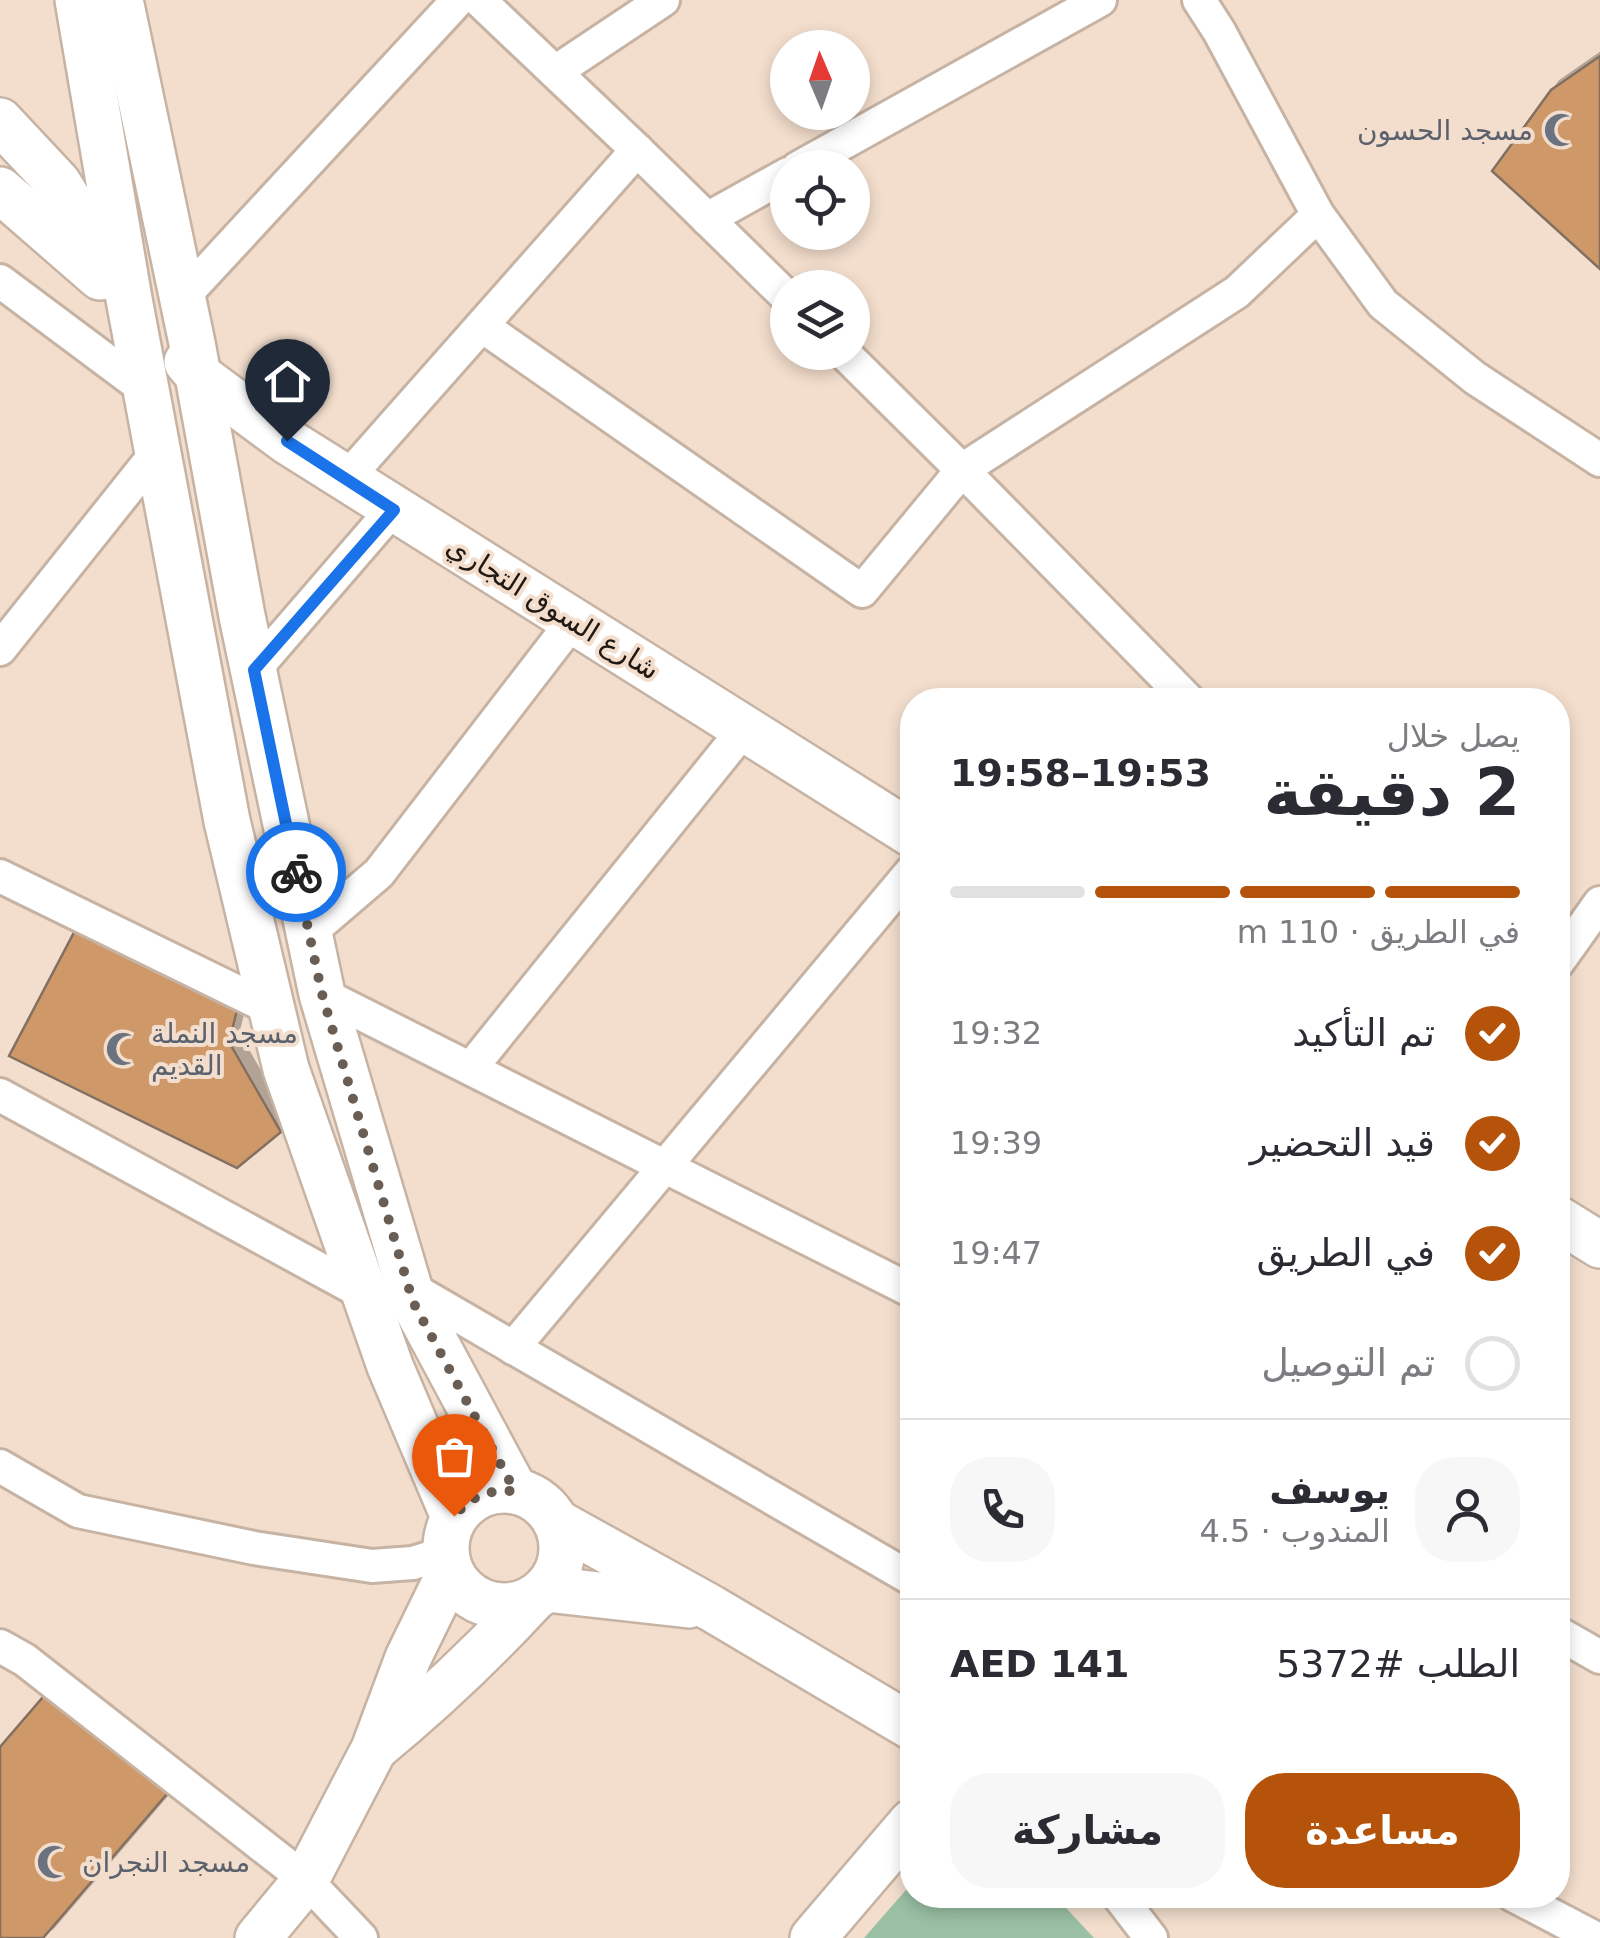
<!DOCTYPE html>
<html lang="ar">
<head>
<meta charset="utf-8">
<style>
	:root { --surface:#fff; --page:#f7f7f7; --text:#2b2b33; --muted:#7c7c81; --line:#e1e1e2; --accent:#b45309 }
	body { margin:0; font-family:"DejaVu Sans",Cairo,sans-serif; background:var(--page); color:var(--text); direction:rtl; height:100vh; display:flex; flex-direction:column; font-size:38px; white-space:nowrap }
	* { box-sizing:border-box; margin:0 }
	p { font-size:32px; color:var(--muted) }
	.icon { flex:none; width:55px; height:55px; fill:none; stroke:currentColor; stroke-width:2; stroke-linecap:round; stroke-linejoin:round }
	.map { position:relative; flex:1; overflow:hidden; direction:ltr }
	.panel { position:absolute; left:900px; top:688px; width:670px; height:1220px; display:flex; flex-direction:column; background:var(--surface); border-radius:40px; box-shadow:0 5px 15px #0003; direction:rtl }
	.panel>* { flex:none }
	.needle { width:65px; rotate:358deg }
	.fabs { position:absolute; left:770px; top:30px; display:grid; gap:20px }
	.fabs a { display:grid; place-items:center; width:100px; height:100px; border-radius:50%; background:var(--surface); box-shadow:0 5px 15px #0003; font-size:50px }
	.pin { position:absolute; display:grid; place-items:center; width:85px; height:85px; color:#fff; margin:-102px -42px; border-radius:50% 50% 50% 0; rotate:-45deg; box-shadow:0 0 10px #0007 }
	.pin .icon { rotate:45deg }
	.courier { position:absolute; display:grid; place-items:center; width:100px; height:100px; margin:-50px; border:8px solid #1a73e8; border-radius:50%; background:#fff; color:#222; box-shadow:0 2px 12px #0007 }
	.summary em { font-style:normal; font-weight:700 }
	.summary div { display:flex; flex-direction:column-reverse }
	.summary { display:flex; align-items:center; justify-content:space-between; height:170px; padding:0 50px }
	h1 { font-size:65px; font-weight:700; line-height:75px }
	.bar { display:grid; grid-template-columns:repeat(4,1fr); gap:15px 10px; align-content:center; height:120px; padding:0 50px }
	.bar i { height:12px; border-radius:8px; background:var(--line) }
	.bar .on { background:var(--accent) }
	.bar p { grid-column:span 4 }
	.line { display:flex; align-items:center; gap:25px; padding:0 50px; border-top:2px solid var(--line) }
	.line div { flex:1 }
	.round { display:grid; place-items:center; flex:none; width:105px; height:105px; border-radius:40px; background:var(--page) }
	ol { padding:0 50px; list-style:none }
	li { display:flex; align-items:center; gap:30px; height:110px }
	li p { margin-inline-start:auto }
	li .icon { padding:10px; border-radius:50%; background:var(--accent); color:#fff; stroke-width:4 }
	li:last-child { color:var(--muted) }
	li i { width:55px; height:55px; border:5px solid var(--line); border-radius:50% }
	.action { display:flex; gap:20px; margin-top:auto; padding:20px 50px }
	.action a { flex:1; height:115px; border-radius:40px; background:var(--accent); color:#fff; font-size:40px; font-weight:700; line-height:115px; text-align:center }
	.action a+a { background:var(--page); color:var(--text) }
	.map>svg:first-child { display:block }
</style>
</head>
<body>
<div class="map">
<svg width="1600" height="1938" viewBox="0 0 1600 1938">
	<defs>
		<filter id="shadow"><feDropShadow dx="9" dy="-9" stdDeviation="0" flood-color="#0004"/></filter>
	</defs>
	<rect width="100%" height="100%" fill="#f3decd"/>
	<path fill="#9ac0a4" d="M912,1883v12h142l40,43h-230z"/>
	<g fill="#cf9868" stroke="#826f61" stroke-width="2.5" filter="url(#shadow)">
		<path d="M1600,56v213l-108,-98 59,-81z"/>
		<path d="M79,923l160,80 -10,39 52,90 -44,36 -228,-112z"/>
		<path d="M49,1690l124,97 -130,151h-43v-191z"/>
	</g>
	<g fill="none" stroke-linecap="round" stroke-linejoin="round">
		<g stroke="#c6b3a3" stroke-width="38">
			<g id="street">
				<path d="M479,0l158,150 151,148"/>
				<path d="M1199,0l20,31 99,184 65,89 92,74 125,82"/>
				<path d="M555,72l108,-72"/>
				<path d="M798,168l302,-168"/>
				<path d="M707,219l81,-45"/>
				<path d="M0,281l146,109"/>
				<path d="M183,297l275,-297"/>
				<path d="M482,326l380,265 100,-121 275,-178 81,-77"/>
				<path d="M843,352l137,136 208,212"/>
				<path d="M346,479l291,-329"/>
				<path d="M0,649l158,-198"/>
				<path d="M254,670l139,-161"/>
				<path d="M0,876l272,133"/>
				<path d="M309,933l70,-60 194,-252"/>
				<path d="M1558,962l42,-59"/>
				<path d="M322,994l590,297"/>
				<path d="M471,1068l274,-340"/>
				<path d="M0,1095l365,199"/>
				<path d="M409,1287l503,292"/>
				<path d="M513,1348l399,-477"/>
				<path d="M0,1466l78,45 176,37 118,18 41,-3 32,-10"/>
				<path d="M1558,1633l42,24"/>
				<path d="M0,1646l25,14 281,220 55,58"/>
				<path d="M1118,1895l33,43"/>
				<path d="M1513,1895l82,43"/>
			</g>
		</g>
		<g stroke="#c6b3a3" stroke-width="50">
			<g id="secondary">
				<path d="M78,0l51,299 98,522 59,248 104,297 64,151"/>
				<path d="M120,0l72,343 50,273 80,378 91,307 102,190"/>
				<path d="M0,121l58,62 59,96"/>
				<path d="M0,190l100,87"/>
				<path d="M187,362l11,13 89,66 625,393"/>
				<path d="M1558,1219l42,26"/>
				<circle cx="504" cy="1548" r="58"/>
				<path d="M556,1522l155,86 201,119"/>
				<path d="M546,1589l143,16"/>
				<path d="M375,1748c56,-46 108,-95 157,-148"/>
				<path d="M258,1938l48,-58 68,-131 34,-91 42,-86"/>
				<path d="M813,1938l99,-116"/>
			</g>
		</g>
		<use href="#street" stroke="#fff" stroke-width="32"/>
		<use href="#secondary" stroke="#fff" stroke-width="45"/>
	</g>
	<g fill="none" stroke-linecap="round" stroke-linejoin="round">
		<path stroke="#6a5e54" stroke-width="10" stroke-dasharray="0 18" d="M296,872l26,122 91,308 102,189c-28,-1 -42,4 -61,25"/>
		<path stroke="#1a73e8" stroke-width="12" d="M287,441l107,69 -140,160 42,202"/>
	</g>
	<defs>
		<g id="mosque-bare" transform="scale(2.7)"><path d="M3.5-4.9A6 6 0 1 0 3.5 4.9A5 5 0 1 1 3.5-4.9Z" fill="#6b7280" stroke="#f3decd" stroke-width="2.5" paint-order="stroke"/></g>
	</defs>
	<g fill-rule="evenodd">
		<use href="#mosque-bare" x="1561" y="130"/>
		<use href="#mosque-bare" x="123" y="1049"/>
		<use href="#mosque-bare" x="54" y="1862"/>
	</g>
	<g text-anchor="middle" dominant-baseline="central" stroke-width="8" stroke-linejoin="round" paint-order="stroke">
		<g font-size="28" fill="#5b616d" stroke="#f3decd" text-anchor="start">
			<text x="1533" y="130" text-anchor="end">مسجد الحسون</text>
			<text x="151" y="1033">مسجد النملة<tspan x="151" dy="32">القديم</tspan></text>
			<text x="82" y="1862">مسجد النجران</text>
		</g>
		<g font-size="28" fill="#201913" stroke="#f3decd">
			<text transform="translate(553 608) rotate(32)">شارع السوق التجاري</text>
		</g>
	</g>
</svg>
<div class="fabs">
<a><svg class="needle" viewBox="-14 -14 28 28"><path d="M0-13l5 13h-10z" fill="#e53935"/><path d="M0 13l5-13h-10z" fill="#7c7c81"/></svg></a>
<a><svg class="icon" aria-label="locate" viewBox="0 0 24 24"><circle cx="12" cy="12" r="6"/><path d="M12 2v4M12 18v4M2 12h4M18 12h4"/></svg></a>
<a><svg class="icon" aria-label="layers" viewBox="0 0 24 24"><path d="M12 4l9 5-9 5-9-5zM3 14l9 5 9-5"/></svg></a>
</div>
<div class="pin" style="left:454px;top:1516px;background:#ea580c"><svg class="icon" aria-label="bag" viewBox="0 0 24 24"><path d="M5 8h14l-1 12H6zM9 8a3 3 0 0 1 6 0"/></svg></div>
<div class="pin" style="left:287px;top:441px;background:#1f2937"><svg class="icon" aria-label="home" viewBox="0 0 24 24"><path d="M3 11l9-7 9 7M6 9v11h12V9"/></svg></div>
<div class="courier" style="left:296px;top:872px"><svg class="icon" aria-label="bike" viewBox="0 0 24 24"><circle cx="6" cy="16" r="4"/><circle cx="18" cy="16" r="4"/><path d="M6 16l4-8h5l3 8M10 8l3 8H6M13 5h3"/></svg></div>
<section class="panel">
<div class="summary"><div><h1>2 دقيقة</h1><p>يصل خلال</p></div><em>19:53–19:58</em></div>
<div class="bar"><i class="on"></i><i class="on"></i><i class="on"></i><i></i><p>في الطريق · 110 m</p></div>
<ol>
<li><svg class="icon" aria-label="check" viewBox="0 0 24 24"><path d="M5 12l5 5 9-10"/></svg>تم التأكيد<p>19:32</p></li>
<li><svg class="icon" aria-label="check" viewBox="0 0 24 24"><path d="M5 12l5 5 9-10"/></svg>قيد التحضير<p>19:39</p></li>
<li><svg class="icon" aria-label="check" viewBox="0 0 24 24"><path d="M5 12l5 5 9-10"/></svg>في الطريق<p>19:47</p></li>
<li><i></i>تم التوصيل</li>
</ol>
<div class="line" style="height:180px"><a class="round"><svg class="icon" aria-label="person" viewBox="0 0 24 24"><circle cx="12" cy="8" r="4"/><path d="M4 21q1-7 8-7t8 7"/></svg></a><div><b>يوسف</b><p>المندوب · 4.5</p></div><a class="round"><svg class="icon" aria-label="phone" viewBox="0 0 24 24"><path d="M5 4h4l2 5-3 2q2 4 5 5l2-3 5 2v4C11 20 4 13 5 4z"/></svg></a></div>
<div class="line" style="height:130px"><div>الطلب #5372</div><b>AED 141</b></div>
<div class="action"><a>مساعدة</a><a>مشاركة</a></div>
</section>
</div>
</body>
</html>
